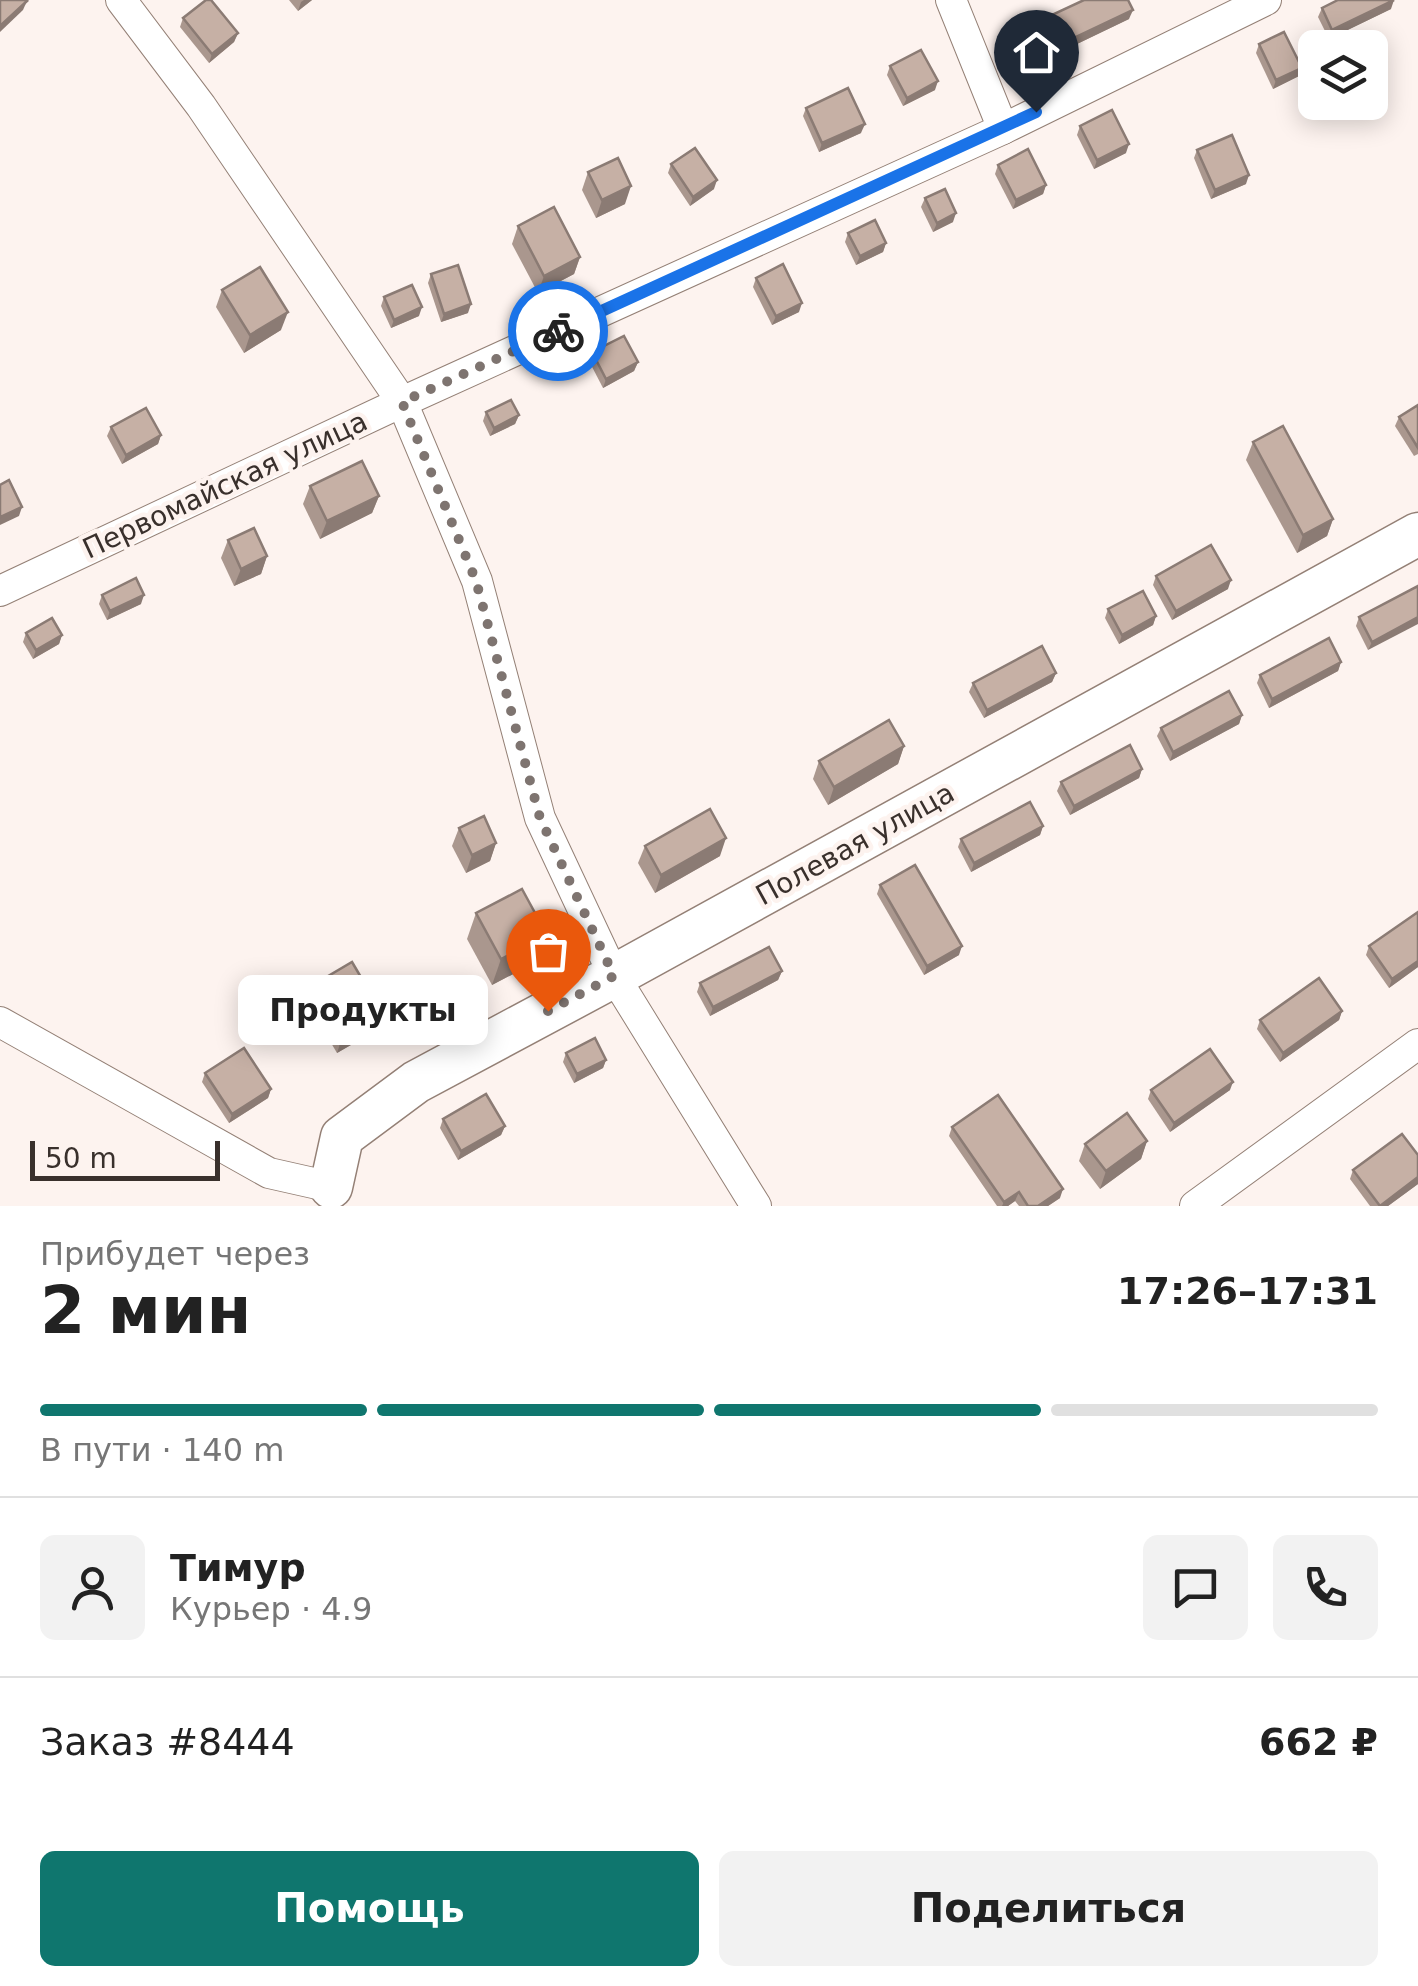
<!DOCTYPE html>
<html lang="ru">
<head>
<meta charset="utf-8">
<style>
	:root { --surface:#fff; --page:#f2f2f2; --text:#222; --muted:#767676; --line:#e0e0e0; --accent:#0f766e }
	body { margin:0; font-family:"DejaVu Sans",sans-serif; background:var(--page); color:var(--text); height:100vh; display:flex; flex-direction:column; font-size:38px; white-space:nowrap }
	* { box-sizing:border-box; margin:0 }
	p { font-size:32px; color:var(--muted) }
	.icon { flex:none; width:55px; height:55px; fill:none; stroke:currentColor; stroke-width:2; stroke-linecap:round; stroke-linejoin:round }
	.map { position:relative; height:1206px; overflow:hidden }
	.side { display:flex; flex-direction:column; background:var(--surface); flex:1 }
	.side>* { flex:none }
	.fabs { position:absolute; left:1298px; top:30px; display:grid; gap:20px }
	.fabs a { display:grid; place-items:center; width:90px; height:90px; border-radius:15px; background:var(--surface); box-shadow:0 5px 25px #0003; font-size:50px }
	.scale { position:absolute; left:30px; bottom:25px; width:190px; box-sizing:border-box; padding-left:10px; border:5px solid #39302c; border-top:0; font-size:28px; line-height:35px; white-space:nowrap; color:#39302c; -webkit-text-stroke:8px #fdf3ef; paint-order:stroke }
	.pin { position:absolute; display:grid; place-items:center; width:85px; height:85px; color:#fff; margin:-102px -42px; border-radius:50% 50% 50% 0; rotate:-45deg; box-shadow:0 0 10px #0007 }
	.pin .icon { rotate:45deg }
	.courier { position:absolute; display:grid; place-items:center; width:100px; height:100px; margin:-50px; border:8px solid #1a73e8; border-radius:50%; background:#fff; color:#222; box-shadow:0 2px 12px #0007 }
	.bubble { position:absolute; height:70px; border-radius:15px; background:var(--surface); box-shadow:0 5px 25px #0003; font-size:32px; font-weight:600; line-height:70px; text-align:center }
	.headline em { font-style:normal; font-weight:600 }
	.headline div { display:flex; flex-direction:column-reverse }
	.headline { display:flex; align-items:center; justify-content:space-between; height:170px; padding:0 40px }
	h1 { font-size:65px; font-weight:600; line-height:75px }
	.bar { display:grid; grid-template-columns:repeat(4,1fr); gap:15px 10px; align-content:center; height:120px; padding:0 40px }
	.bar i { height:12px; border-radius:8px; background:var(--line) }
	.bar .selected { background:var(--accent) }
	.bar p { grid-column:span 4 }
	.line { display:flex; align-items:center; gap:25px; padding:0 40px; border-top:2px solid var(--line) }
	.line div { flex:1 }
	.round { display:grid; place-items:center; flex:none; width:105px; height:105px; border-radius:15px; background:var(--page) }
	.action { display:flex; gap:20px; margin-top:auto; padding:20px 40px }
	.action a { flex:1; height:115px; border-radius:15px; background:var(--accent); color:#fff; font-size:40px; font-weight:600; line-height:115px; text-align:center }
	.action a+a { background:var(--page); color:var(--text) }
	.map>svg:first-child { display:block }
</style>
</head>
<body>
<div class="map">
<svg width="1418" height="1206" viewBox="0 0 1418 1206">
	<rect width="100%" height="100%" fill="#fdf3ef"/>
	<g fill="none" stroke-linecap="round" stroke-linejoin="round">
		<g stroke="#948076" stroke-width="32">
			<g id="street">
				<path d="M121,0l80,106 201,296 75,179 63,237 74,158 142,230"/>
				<path d="M951,0l52,129"/>
				<path d="M0,591l402,-189 601,-273 263,-129"/>
				<path d="M0,1022l269,151 62,14"/>
				<path d="M1195,1206l223,-162"/>
			</g>
		</g>
		<g stroke="#948076" stroke-width="45">
			<path id="secondary" d="M331,1187l11,-50 74,-55 198,-106 804,-442"/>
		</g>
		<use href="#street" stroke="#fff" stroke-width="30"/>
		<use href="#secondary" stroke="#fff" stroke-width="42"/>
	</g>
	<g fill="#aa978e">
		<path d="M289,0h23l-14,11z"/>
		<path d="M1322,8l69,1 -62,30 -11,-22z"/>
		<path d="M183,18l55,15 -4,9 -25,21 -29,-36z"/>
		<path d="M1043,19h86l-77,37 -13,-28z"/>
		<path d="M1259,44l40,32 -26,13 -17,-36z"/>
		<path d="M890,66l45,24 -32,16 -16,-31z"/>
		<path d="M806,108l55,25 -42,19 -16,-36z"/>
		<path d="M1080,126l46,27 -32,16 -17,-34z"/>
		<path d="M1197,150l49,34 -35,15 -17,-41z"/>
		<path d="M671,164l43,25 -24,17 -22,-33z"/>
		<path d="M998,165l48,20 -3,9 -30,15 -18,-35z"/>
		<path d="M588,172l37,32 -29,14 -14,-28z"/>
		<path d="M925,198l28,24 -20,10 -12,-25z"/>
		<path d="M518,226l62,31 -6,17 -36,19 -26,-49z"/>
		<path d="M848,233l38,10 -3,9 -27,13 -11,-23z"/>
		<path d="M431,274l37,39 -27,9 -13,-39z"/>
		<path d="M756,278l43,34 -27,13 -19,-38z"/>
		<path d="M222,290l59,40 -37,23 -28,-46z"/>
		<path d="M384,297l35,19 -28,12 -10,-22z"/>
		<path d="M592,352l46,10 -4,9 -31,17 -14,-27z"/>
		<path d="M1418,405v49l-4,2 -19,-30 4,-9z"/>
		<path d="M486,412l33,3 -4,9 -25,12 -7,-15z"/>
		<path d="M111,427l50,8 -3,9 -36,20 -15,-28z"/>
		<path d="M1253,442l80,77 -6,17 -30,17 -51,-93z"/>
		<path d="M310,486l69,10 -7,17 -52,26 -17,-35z"/>
		<path d="M228,540l39,16 -6,18 -27,12 -13,-28z"/>
		<path d="M1156,576l72,13 -56,31 -19,-35z"/>
		<path d="M1418,586l-50,64 -12,-24 3,-9z"/>
		<path d="M102,595l39,9 -34,16 -8,-16z"/>
		<path d="M1108,609l48,7 -3,9 -34,19 -14,-26z"/>
		<path d="M26,633l36,2 -3,9 -26,15 -10,-17z"/>
		<path d="M1341,662l-3,9 -69,37 -12,-25 3,-8z"/>
		<path d="M1056,673l-4,9 -68,36 -15,-26 4,-9z"/>
		<path d="M1242,715l-3,9 -69,37 -13,-25 4,-8z"/>
		<path d="M904,746l-6,18 -70,41 -15,-26 6,-18z"/>
		<path d="M1142,769l-3,9 -69,37 -13,-24 4,-9z"/>
		<path d="M1043,826l-3,9 -69,37 -13,-25 3,-8z"/>
		<path d="M459,828l37,15 -6,18 -24,12 -14,-27z"/>
		<path d="M645,846l75,10 -65,37 -17,-30z"/>
		<path d="M880,885l79,70 -35,20 -47,-81z"/>
		<path d="M1418,912v55l-29,21 -23,-33 3,-9z"/>
		<path d="M476,913l71,22 -9,26 -46,24 -25,-46z"/>
		<path d="M782,971l-4,9 -68,36 -13,-24 3,-9z"/>
		<path d="M308,988l77,30 -3,9 -45,26 -33,-56z"/>
		<path d="M1342,1011l-3,9 -59,42 -23,-33 3,-9z"/>
		<path d="M566,1053l40,7 -3,8 -29,15 -11,-21z"/>
		<path d="M205,1073l66,16 -3,9 -39,25 -27,-41z"/>
		<path d="M1151,1090h79l-60,42 -22,-33z"/>
		<path d="M443,1119l62,7 -4,9 -43,25 -18,-32z"/>
		<path d="M952,1127l108,71 -12,8h-29l-4,-5 -7,5h-11l-48,-70z"/>
		<path d="M1147,1141l-6,18 -41,30 -21,-28 6,-17z"/>
		<path d="M1353,1170l65,14 -30,22h-18l-20,-27z"/>
	</g>
	<g fill="#8b7b74">
		<path d="M304,0h8l-14,11 3,-9z"/>
		<path d="M1394,0l-3,9 -62,30 3,-9z"/>
		<path d="M27,1l-4,9 -23,22v-6z"/>
		<path d="M1133,10l-4,9 -77,37 3,-9z"/>
		<path d="M238,33l-4,9 -25,21 3,-9z"/>
		<path d="M1302,68l-3,8 -26,13 3,-9z"/>
		<path d="M938,81l-3,9 -32,16 4,-8z"/>
		<path d="M865,124l-4,9 -42,19 3,-9z"/>
		<path d="M1129,144l-3,9 -32,16 3,-9z"/>
		<path d="M1249,175l-3,9 -35,15 4,-9z"/>
		<path d="M717,180l-3,9 -24,17 3,-9z"/>
		<path d="M1046,185l-3,9 -30,15 3,-9z"/>
		<path d="M631,186l-6,18 -29,14 6,-18z"/>
		<path d="M956,213l-3,9 -20,10 4,-9z"/>
		<path d="M886,243l-3,9 -27,13 4,-9z"/>
		<path d="M580,257l-6,17 -36,19 6,-17z"/>
		<path d="M802,303l-3,9 -27,13 4,-9z"/>
		<path d="M471,304l-3,9 -27,9 3,-8z"/>
		<path d="M422,307l-3,9 -28,12 3,-8z"/>
		<path d="M288,312l-7,18 -37,23 6,-18z"/>
		<path d="M638,362l-4,9 -31,17 3,-9z"/>
		<path d="M519,415l-4,9 -25,12 4,-8z"/>
		<path d="M161,435l-3,9 -36,20 4,-9z"/>
		<path d="M379,496l-7,17 -52,26 7,-18z"/>
		<path d="M22,507l-3,9 -19,9v-8z"/>
		<path d="M1333,519l-6,17 -30,17 6,-18z"/>
		<path d="M267,556l-6,18 -27,12 7,-17z"/>
		<path d="M1231,580l-3,9 -56,31 4,-9z"/>
		<path d="M144,595l-3,9 -34,16 3,-9z"/>
		<path d="M1156,616l-3,9 -34,19 3,-9z"/>
		<path d="M1418,617v7l-50,26 4,-8z"/>
		<path d="M62,635l-3,9 -26,15 3,-9z"/>
		<path d="M1341,662l-3,9 -69,37 3,-9z"/>
		<path d="M1056,673l-4,9 -68,36 3,-8z"/>
		<path d="M1242,715l-3,9 -69,37 3,-9z"/>
		<path d="M904,746l-6,18 -70,41 6,-18z"/>
		<path d="M1142,769l-3,9 -69,37 4,-9z"/>
		<path d="M1043,826l-3,9 -69,37 3,-9z"/>
		<path d="M726,838l-6,18 -65,37 6,-18z"/>
		<path d="M496,843l-6,18 -24,12 6,-18z"/>
		<path d="M547,935l-9,26 -46,24 9,-26z"/>
		<path d="M962,946l-3,9 -35,20 3,-9z"/>
		<path d="M1418,961v6l-29,21 3,-9z"/>
		<path d="M782,971l-4,9 -68,36 3,-9z"/>
		<path d="M1342,1011l-3,9 -59,42 3,-9z"/>
		<path d="M385,1018l-3,9 -45,26 3,-9z"/>
		<path d="M606,1060l-3,8 -29,15 3,-9z"/>
		<path d="M1233,1082l-3,8 -60,42 4,-9z"/>
		<path d="M271,1089l-3,9 -39,25 3,-9z"/>
		<path d="M505,1126l-4,9 -43,25 3,-9z"/>
		<path d="M1147,1141l-6,18 -41,30 6,-18z"/>
		<path d="M1418,1177v7l-30,22h-9z"/>
		<path d="M1063,1189l-3,9 -12,8h-10z"/>
		<path d="M1019,1192l-4,9 -7,5h-6l2,-4z"/>
	</g>
	<g fill="#c6b0a5" stroke="#8b7b74" stroke-width="2.5">
		<path d="M0,0h25l2,1 -27,25z"/>
		<path d="M206,0h5l27,33 -26,21 -29,-36z"/>
		<path d="M1084,0h44l5,10 -78,37 -12,-28z"/>
		<path d="M1338,0h56l-62,30 -10,-22z"/>
		<path d="M1284,32l18,36 -26,12 -17,-36z"/>
		<path d="M921,50l17,31 -31,17 -17,-32z"/>
		<path d="M848,88l17,36 -43,19 -16,-35z"/>
		<path d="M1112,110l17,34 -32,16 -17,-34z"/>
		<path d="M1232,135l17,40 -34,15 -18,-40z"/>
		<path d="M695,148l22,32 -24,17 -22,-33z"/>
		<path d="M1028,149l18,36 -30,15 -18,-35z"/>
		<path d="M618,158l13,28 -29,14 -14,-28z"/>
		<path d="M945,189l11,24 -19,10 -12,-25z"/>
		<path d="M554,207l26,50 -36,19 -26,-50z"/>
		<path d="M875,220l11,23 -26,13 -12,-23z"/>
		<path d="M783,264l19,39 -26,13 -20,-38z"/>
		<path d="M458,265l13,39 -27,10 -13,-40z"/>
		<path d="M260,267l28,45 -38,23 -28,-45z"/>
		<path d="M412,285l10,22 -28,13 -10,-23z"/>
		<path d="M624,336l14,26 -32,17 -14,-27z"/>
		<path d="M511,400l8,15 -25,13 -8,-16z"/>
		<path d="M1418,405v43l-19,-31z"/>
		<path d="M146,408l15,27 -35,20 -15,-28z"/>
		<path d="M1283,426l50,93 -30,16 -50,-93z"/>
		<path d="M362,461l17,35 -52,25 -17,-35z"/>
		<path d="M9,480l13,27 -22,10v-32z"/>
		<path d="M254,528l13,28 -26,13 -13,-29z"/>
		<path d="M1211,545l20,35 -55,31 -20,-35z"/>
		<path d="M136,578l8,17 -34,16 -8,-16z"/>
		<path d="M1418,586v31l-46,25 -13,-25z"/>
		<path d="M1143,591l13,25 -34,19 -14,-26z"/>
		<path d="M52,618l10,17 -26,15 -10,-17z"/>
		<path d="M1329,638l12,24 -69,37 -12,-24z"/>
		<path d="M1042,646l14,27 -69,37 -14,-27z"/>
		<path d="M1229,691l13,24 -69,37 -12,-24z"/>
		<path d="M889,720l15,26 -70,41 -15,-26z"/>
		<path d="M1130,745l12,24 -68,37 -13,-24z"/>
		<path d="M1030,802l13,24 -69,37 -13,-24z"/>
		<path d="M710,809l16,29 -65,37 -16,-29z"/>
		<path d="M484,816l12,27 -24,12 -13,-27z"/>
		<path d="M915,865l47,81 -35,20 -47,-81z"/>
		<path d="M522,889l25,46 -46,24 -25,-46z"/>
		<path d="M1418,912v49l-26,18 -23,-33z"/>
		<path d="M769,947l13,24 -69,36 -13,-24z"/>
		<path d="M352,962l33,56 -45,26 -32,-56z"/>
		<path d="M1319,978l23,33 -59,42 -23,-33z"/>
		<path d="M595,1038l11,22 -29,14 -11,-21z"/>
		<path d="M244,1048l27,41 -39,25 -27,-41z"/>
		<path d="M1210,1049l23,33 -59,41 -23,-33z"/>
		<path d="M486,1094l19,32 -44,25 -18,-32z"/>
		<path d="M998,1095l65,94 -25,17h-10l-9,-14 -15,10 -52,-75z"/>
		<path d="M1127,1113l20,28 -41,30 -21,-27z"/>
		<path d="M1402,1134l16,21v22l-38,29 -27,-36z"/>
	</g>
	<g fill="none" stroke-linecap="round" stroke-linejoin="round">
		<path stroke="#7e7470" stroke-width="10" stroke-dasharray="0 18" d="M548,1011l66,-35 -74,-158 -64,-237 -74,-179 156,-71"/>
		<path stroke="#1a73e8" stroke-width="12" d="M558,331l478,-219"/>
	</g>
	<g text-anchor="middle" dominant-baseline="central" stroke-width="9" stroke-linejoin="round" paint-order="stroke">
		<g font-size="28" fill="#39302c" stroke="#fdf3ef">
			<text transform="translate(225 485) rotate(-25)">Первомайская улица</text>
			<text transform="translate(855 844) rotate(-29)">Полевая улица</text>
		</g>
	</g>
</svg>
<div class="fabs">
<a><svg class="icon" aria-label="layers" viewBox="0 0 24 24"><path d="M12 4l9 5-9 5-9-5zM3 14l9 5 9-5"/></svg></a>
</div>
<div class="scale">50 m</div>
<div class="pin" style="left:548px;top:1011px;background:#ea580c"><svg class="icon" aria-label="bag" viewBox="0 0 24 24"><path d="M5 8h14l-1 12H6zM9 8a3 3 0 0 1 6 0"/></svg></div>
<div class="pin" style="left:1036px;top:112px;background:#1f2937"><svg class="icon" aria-label="home" viewBox="0 0 24 24"><path d="M3 11l9-7 9 7M6 9v11h12V9"/></svg></div>
<div class="courier" style="left:558px;top:331px"><svg class="icon" aria-label="bike" viewBox="0 0 24 24"><circle cx="6" cy="16" r="4"/><circle cx="18" cy="16" r="4"/><path d="M6 16l4-8h5l3 8M10 8l3 8H6M13 5h3"/></svg></div>
<div class="bubble" style="left:238px;top:975px;width:250px">Продукты</div>
</div>
<section class="side">
<div class="headline"><div><h1>2 мин</h1><p>Прибудет через</p></div><em>17:26–17:31</em></div>
<div class="bar"><i class="selected"></i><i class="selected"></i><i class="selected"></i><i></i><p>В пути · 140 m</p></div>
<div class="line" style="height:180px"><a class="round"><svg class="icon" aria-label="person" viewBox="0 0 24 24"><circle cx="12" cy="8" r="4"/><path d="M4 21q1-7 8-7t8 7"/></svg></a><div><b>Тимур</b><p>Курьер · 4.9</p></div><a class="round"><svg class="icon" aria-label="chat" viewBox="0 0 24 24"><path d="M4 5h16v11H9l-5 4z"/></svg></a><a class="round"><svg class="icon" aria-label="phone" viewBox="0 0 24 24"><path d="M5 4h4l2 5-3 2q2 4 5 5l2-3 5 2v4C11 20 4 13 5 4z"/></svg></a></div>
<div class="line" style="height:130px"><div>Заказ #8444</div><b>662 ₽</b></div>
<div class="action"><a>Помощь</a><a>Поделиться</a></div>
</section>
</body>
</html>
